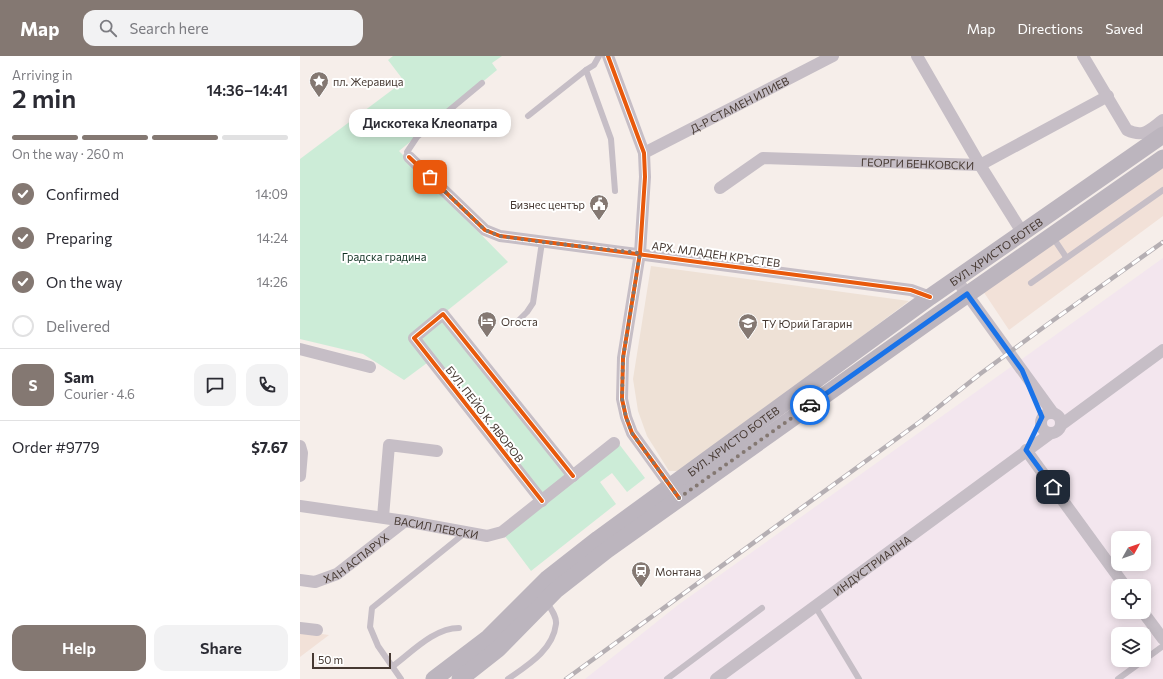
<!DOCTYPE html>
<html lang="en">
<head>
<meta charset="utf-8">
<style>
	:root { --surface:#fff; --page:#f2f2f3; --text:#2b2b33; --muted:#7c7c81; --line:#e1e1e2; --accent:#847872 }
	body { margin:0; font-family:Commissioner,sans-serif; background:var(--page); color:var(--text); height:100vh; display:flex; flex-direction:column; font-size:15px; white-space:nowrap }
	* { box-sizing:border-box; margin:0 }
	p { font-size:13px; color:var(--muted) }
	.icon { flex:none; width:22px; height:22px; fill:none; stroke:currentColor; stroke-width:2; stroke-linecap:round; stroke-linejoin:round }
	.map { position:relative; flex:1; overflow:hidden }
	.sheet { display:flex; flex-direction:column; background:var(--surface); width:300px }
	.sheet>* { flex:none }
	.needle { width:26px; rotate:50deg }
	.fabs { position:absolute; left:811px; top:475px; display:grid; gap:8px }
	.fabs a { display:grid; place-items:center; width:40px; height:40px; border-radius:8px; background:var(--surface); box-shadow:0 2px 10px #0003; font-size:20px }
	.scale { position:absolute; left:12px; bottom:10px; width:79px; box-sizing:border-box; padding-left:4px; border:2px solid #463932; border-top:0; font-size:11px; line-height:14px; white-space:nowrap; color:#463932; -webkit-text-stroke:3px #fff; paint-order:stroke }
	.pin { position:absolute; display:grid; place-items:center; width:34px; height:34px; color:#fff; margin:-17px; border-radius:8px; box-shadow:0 2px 6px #0006 }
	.courier { position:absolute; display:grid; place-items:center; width:40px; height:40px; margin:-20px; border:3px solid #1a73e8; border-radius:50%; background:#fff; color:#222; box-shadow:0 1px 5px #0007 }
	.bubble { position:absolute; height:28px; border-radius:12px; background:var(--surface); box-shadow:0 2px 10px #0003; font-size:13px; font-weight:600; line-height:28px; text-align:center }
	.headline em { font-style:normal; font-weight:600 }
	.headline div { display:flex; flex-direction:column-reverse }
	.headline { display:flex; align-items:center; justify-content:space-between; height:68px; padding:0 12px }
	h1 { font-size:26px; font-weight:600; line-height:30px }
	.bar { display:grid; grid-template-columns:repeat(4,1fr); gap:6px 4px; align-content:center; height:48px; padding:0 12px }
	.bar i { height:5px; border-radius:3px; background:var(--line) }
	.bar .selected { background:var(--accent) }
	.bar p { grid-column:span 4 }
	.line { display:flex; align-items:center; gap:10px; padding:0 12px; border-top:1px solid var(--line) }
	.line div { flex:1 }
	.round { display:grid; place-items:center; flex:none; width:42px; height:42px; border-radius:12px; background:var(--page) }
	ol { padding:0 12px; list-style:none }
	li { display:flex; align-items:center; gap:12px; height:44px }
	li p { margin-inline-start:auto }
	li .icon { padding:4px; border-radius:50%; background:var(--accent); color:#fff; stroke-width:4 }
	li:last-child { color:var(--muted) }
	li i { width:22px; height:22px; border:2px solid var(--line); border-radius:50% }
	.cta { display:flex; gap:8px; margin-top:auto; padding:8px 12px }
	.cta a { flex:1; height:46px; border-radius:12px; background:var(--accent); color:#fff; font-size:16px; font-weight:600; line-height:46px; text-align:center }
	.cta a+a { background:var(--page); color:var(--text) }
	header { display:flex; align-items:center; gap:24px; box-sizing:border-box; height:56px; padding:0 20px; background:var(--accent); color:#fff }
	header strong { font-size:19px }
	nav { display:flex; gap:22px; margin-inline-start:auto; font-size:14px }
	.search { width:280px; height:36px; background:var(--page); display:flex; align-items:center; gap:10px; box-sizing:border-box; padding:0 14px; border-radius:12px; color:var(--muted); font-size:15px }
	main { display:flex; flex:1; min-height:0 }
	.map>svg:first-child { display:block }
</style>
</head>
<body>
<header>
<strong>Map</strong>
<div class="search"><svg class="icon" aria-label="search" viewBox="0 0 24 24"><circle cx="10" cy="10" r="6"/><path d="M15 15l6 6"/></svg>Search here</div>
<nav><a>Map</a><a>Directions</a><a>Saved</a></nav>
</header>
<main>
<section class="sheet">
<div class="headline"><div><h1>2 min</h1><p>Arriving in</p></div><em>14:36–14:41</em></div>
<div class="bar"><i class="selected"></i><i class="selected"></i><i class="selected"></i><i></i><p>On the way · 260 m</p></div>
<ol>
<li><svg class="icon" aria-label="check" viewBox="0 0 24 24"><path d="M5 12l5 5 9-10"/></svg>Confirmed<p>14:09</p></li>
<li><svg class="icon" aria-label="check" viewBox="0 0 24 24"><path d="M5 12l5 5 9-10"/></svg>Preparing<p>14:24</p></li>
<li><svg class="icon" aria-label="check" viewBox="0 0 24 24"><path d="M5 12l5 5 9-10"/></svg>On the way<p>14:26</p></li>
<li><i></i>Delivered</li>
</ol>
<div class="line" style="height:72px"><b class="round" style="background:var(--accent);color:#fff">S</b><div><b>Sam</b><p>Courier · 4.6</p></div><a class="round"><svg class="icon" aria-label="chat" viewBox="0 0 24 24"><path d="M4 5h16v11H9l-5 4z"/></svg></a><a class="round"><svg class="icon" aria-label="phone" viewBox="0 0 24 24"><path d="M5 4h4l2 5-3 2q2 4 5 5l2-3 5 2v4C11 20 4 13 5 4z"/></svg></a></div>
<div class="line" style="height:52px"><div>Order #9779</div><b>$7.67</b></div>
<div class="cta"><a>Help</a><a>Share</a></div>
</section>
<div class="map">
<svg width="863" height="623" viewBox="0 0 863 623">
	<rect width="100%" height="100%" fill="#f6eeea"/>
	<g fill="#f2e1d8">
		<path d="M863,108v52l-154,114 -26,-39z"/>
		<path d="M0,575l29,4 -29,22z"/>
	</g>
	<path fill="#f3e6ee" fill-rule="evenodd" d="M863,202v421h-578l93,-74zM818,482h26v26h-26zM818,530h26v26h-26zM818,578h26v26h-26z"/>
	<path fill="#eee1d6" d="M351,210l258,35 -226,170h-14l-22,-35 -9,-25 -5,-32z"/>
	<g fill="#ccecd7">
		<path d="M93,0h109l-10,7 5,7 -98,81 109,111 -65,52 125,162 -26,19 -111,-135 -27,20 -41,-26 -63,-15v-180l104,-78 -16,-21z"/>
		<path d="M319,388l26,34 -18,14 -15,-19 -12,9 16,22 -85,67 -27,-36z"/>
	</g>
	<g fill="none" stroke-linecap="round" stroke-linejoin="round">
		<g stroke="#c6bec6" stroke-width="6">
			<path d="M299,0l-5,9 -8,5 25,69 4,52"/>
			<path d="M228,60l58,-46"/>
			<path d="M109,101l-2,-5 10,-15 65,-54"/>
			<path d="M752,180l14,21"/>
			<path d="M731,227l132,-93"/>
			<path d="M219,264l8,-8 6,-9 9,-61"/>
			<path d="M515,550l44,73"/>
			<path d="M844,604l19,-14"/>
			<path d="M93,610c19,-14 41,-38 66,-38"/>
			<path d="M101,623l-23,-33 -8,-19 2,-19 94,-76"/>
			<path d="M208,623c20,-14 45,-29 48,-55 1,-8 -6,-16 -10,-23"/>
			<path d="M367,623l95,-71"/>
			<path d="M818,623l26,-19"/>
		</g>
		<g stroke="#c6bec6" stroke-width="12">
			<path d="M308,0l36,97 1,24 -5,76 -17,105 -1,41 4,18 6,16 42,58"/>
			<path d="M617,0l63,109 42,67"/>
			<path d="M783,0l44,74c17,8 22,0 36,-10"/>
			<path id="s1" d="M344,97l189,-97"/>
			<path d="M109,101l76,73 15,6 411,54 19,7"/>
			<path id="s2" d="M420,132l43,-30 217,7 128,-69"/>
			<path d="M656,223l97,134"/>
			<path d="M0,293l70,18"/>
			<circle cx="751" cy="367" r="10"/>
			<path d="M761,369l102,-75"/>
			<path d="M0,390l2,7 -2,23"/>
			<path d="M726,394l99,136"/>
			<path d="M242,445l-128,-163 29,-24 130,162"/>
			<path id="s3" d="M0,450l105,15 82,15 15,-4 112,-89"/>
			<path d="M83,461l6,-72 48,6"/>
			<path id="s4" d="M0,524l15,2 22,-8 68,-53"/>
			<path d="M843,556l20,27"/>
			<path d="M0,572l17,2"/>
			<path id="s5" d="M416,623l335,-246"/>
		</g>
		<g stroke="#bcb5be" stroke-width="17">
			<path id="s6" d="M134,623l54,-41 59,-59 51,-40 332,-242 233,-162"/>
			<path d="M160,623l38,-30 58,-59 51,-40 328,-233 228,-159"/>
		</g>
		<g stroke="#b5afb3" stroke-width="4.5">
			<path id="rail" d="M266,623l355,-258 59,-47 68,-50 115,-82"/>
		</g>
		<use href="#rail" stroke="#fff" stroke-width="3" stroke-dasharray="9" stroke-linecap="butt"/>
		<g stroke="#fff" stroke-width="6">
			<g id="cycleway">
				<path d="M308,0l36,97 1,24 -5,76 -17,105 -1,41 4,18 6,16 47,65"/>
				<path d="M109,101l76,73 15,6 411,54 19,7"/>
				<path d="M242,445l-128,-163 29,-24 130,162"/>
			</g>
		</g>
		<use href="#cycleway" stroke="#e8590c" stroke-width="4"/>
	</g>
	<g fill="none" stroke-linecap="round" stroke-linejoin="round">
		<path stroke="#847872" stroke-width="4" stroke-dasharray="0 7.2" d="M130,121l55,53 15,6 42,6 98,11 -17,105 -1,41 4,18 6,16 47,65 131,-93"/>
		<path stroke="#1a73e8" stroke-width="5" d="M510,349l157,-111 55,76 20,47 -16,33 27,37"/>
	</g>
	<defs>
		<g id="sight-pin" transform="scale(1)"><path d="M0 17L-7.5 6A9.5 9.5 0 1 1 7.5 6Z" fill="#847872" stroke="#fff"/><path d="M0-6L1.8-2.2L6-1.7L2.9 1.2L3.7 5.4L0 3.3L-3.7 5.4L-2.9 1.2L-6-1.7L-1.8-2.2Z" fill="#fff"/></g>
		<g id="civic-pin" transform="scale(1)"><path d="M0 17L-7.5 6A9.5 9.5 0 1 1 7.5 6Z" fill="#847872" stroke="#fff"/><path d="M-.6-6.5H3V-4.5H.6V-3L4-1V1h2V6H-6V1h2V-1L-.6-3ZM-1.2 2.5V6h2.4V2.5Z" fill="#fff"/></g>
		<g id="hotel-pin" transform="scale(1)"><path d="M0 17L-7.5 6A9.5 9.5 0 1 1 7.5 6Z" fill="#847872" stroke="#fff"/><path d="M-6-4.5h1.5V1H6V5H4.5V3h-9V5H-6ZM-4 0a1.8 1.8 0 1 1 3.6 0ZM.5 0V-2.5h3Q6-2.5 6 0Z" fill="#fff"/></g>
		<g id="school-pin" transform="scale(1)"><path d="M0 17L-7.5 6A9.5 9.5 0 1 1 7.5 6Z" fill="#847872" stroke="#fff"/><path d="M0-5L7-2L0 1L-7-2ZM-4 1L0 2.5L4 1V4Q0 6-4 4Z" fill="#fff"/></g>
		<g id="station-pin" transform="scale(1)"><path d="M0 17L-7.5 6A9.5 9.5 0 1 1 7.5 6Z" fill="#847872" stroke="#fff"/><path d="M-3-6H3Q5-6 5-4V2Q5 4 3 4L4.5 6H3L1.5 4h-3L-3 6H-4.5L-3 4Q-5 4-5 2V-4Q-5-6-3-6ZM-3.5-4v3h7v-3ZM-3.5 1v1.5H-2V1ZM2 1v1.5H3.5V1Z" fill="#fff"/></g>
	</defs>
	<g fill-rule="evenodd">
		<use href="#sight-pin" x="19" y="25"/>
		<use href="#civic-pin" x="299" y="148"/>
		<use href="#hotel-pin" x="187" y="265"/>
		<use href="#school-pin" x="448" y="267"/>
		<use href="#station-pin" x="341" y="515"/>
	</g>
	<g text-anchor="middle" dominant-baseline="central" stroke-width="4" stroke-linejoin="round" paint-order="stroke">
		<g font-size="11" fill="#463932" stroke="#fff" text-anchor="start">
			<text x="33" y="25">пл. Жеравица</text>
			<text x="285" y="148" text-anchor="end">Бизнес център</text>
			<text x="201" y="265">Огоста</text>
			<text x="462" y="267">ТУ Юрий Гагарин</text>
			<text x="355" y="515">Монтана</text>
		</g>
		<g font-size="11" fill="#463932" stroke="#fff">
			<text stroke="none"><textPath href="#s1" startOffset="107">Д-Р СТАМЕН ИЛИЕВ</textPath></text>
			<text stroke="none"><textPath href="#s2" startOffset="207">ГЕОРГИ БЕНКОВСКИ</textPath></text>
			<text stroke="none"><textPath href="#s6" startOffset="707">БУЛ. ХРИСТО БОТЕВ</textPath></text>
			<text transform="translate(416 198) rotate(8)">АРХ. МЛАДЕН КРЪСТЕВ</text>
			<text transform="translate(185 358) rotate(52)">БУЛ. ПЕЙО К. ЯВОРОВ</text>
			<text stroke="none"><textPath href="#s6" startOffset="383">БУЛ. ХРИСТО БОТЕВ</textPath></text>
			<text stroke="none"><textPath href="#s3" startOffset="138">ВАСИЛ ЛЕВСКИ</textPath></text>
			<text stroke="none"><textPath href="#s4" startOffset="63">ХАН АСПАРУХ</textPath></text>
			<text stroke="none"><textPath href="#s5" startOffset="193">ИНДУСТРИАЛНА</textPath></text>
		</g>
		<g font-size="11" fill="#103122" stroke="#fff">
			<text x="84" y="200">Градска градина</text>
		</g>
	</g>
</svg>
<div class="fabs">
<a><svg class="needle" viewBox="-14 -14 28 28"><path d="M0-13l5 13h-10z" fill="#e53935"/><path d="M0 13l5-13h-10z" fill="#7c7c81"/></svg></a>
<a><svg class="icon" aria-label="locate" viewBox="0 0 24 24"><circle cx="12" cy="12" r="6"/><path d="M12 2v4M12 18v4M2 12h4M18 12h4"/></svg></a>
<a><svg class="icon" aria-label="layers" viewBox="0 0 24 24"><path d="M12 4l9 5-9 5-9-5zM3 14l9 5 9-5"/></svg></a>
</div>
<div class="scale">50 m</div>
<div class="pin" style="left:130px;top:121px;background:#ea580c"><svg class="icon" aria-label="bag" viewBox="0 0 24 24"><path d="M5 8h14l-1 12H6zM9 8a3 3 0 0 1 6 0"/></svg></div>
<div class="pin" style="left:753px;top:431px;background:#1f2937"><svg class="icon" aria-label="home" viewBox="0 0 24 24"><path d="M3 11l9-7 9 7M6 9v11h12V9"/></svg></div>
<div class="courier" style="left:510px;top:349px"><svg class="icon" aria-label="car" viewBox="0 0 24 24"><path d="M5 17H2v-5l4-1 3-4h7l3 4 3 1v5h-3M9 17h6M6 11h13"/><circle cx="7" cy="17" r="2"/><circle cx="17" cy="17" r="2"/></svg></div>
<div class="bubble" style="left:49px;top:53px;width:162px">Дискотека Клеопатра</div>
</div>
</main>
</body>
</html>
